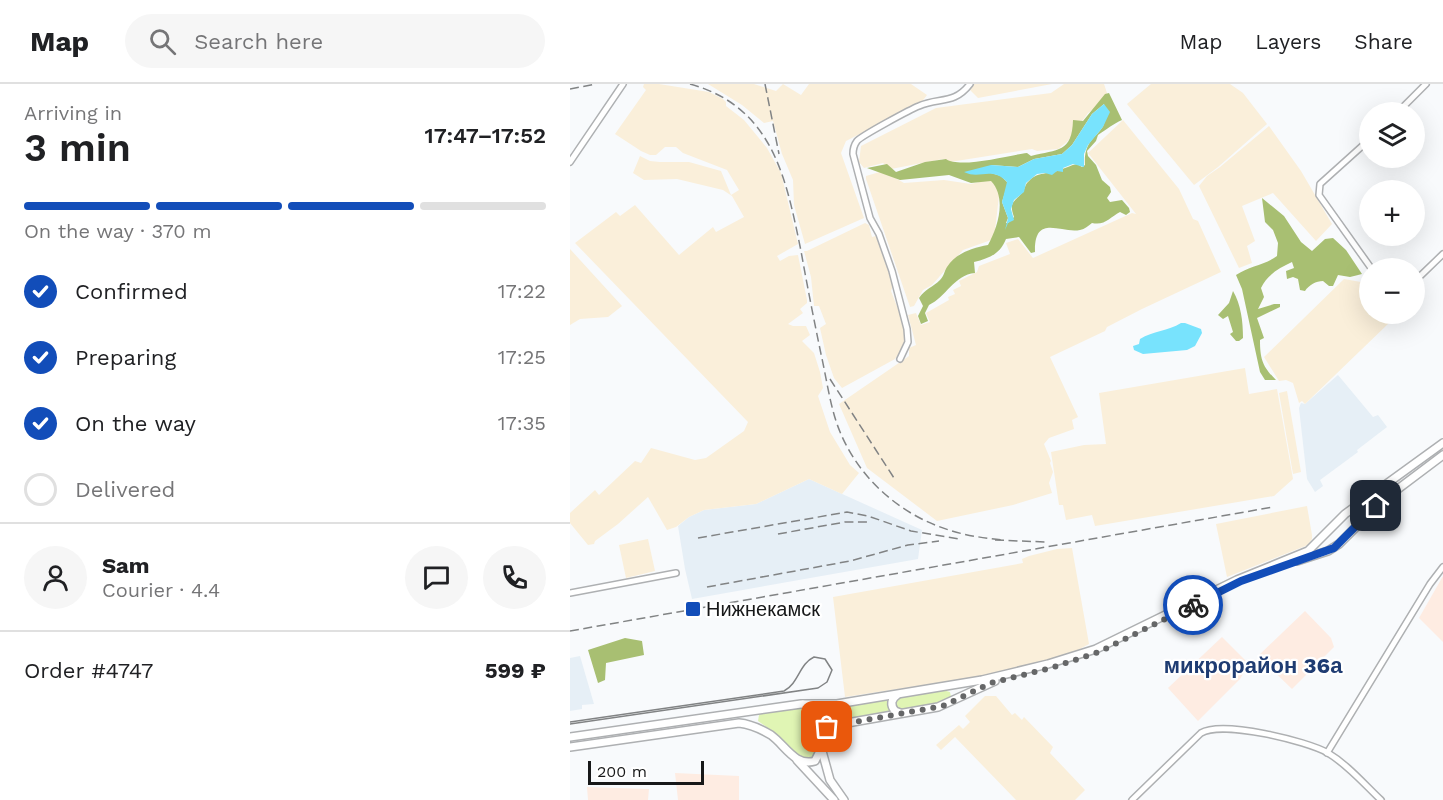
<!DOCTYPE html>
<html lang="en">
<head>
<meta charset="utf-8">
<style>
	:root { --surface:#fff; --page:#f6f6f6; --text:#202124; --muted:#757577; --line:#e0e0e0; --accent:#124db9 }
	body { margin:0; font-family:"Work Sans",sans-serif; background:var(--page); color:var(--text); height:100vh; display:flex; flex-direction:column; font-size:22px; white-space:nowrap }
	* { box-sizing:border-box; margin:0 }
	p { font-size:20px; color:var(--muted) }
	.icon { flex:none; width:33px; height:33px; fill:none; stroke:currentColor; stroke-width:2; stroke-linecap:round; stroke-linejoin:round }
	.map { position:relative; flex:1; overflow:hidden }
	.panel { display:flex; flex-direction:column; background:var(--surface); width:570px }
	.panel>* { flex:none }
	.tools { position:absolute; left:789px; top:18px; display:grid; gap:12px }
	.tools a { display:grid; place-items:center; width:66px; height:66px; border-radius:50%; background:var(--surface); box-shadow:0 6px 24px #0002; font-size:30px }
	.scale { position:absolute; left:18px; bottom:15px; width:116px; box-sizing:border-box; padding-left:6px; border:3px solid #171819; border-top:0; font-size:16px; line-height:21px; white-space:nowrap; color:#171819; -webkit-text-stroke:4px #fff; paint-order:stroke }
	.pin { position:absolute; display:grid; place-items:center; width:51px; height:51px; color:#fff; margin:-26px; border-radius:12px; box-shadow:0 3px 9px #0006 }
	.courier { position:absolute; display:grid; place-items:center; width:60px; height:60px; margin:-30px; border:4px solid #124db9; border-radius:50%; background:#fff; color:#222; box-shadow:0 2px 8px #0007 }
	.head em { font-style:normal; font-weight:600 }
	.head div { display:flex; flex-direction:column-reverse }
	.head { display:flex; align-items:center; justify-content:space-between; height:102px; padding:0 24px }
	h1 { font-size:39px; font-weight:600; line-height:45px }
	.bar { display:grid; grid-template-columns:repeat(4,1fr); gap:9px 6px; align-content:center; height:72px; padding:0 24px }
	.bar i { height:8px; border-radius:4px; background:var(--line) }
	.bar .current { background:var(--accent) }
	.bar p { grid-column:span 4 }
	.line { display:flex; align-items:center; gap:15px; padding:0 24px; border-top:2px solid var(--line) }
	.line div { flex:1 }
	.round { display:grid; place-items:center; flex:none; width:63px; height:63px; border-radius:32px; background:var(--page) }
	ol { padding:0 24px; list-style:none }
	li { display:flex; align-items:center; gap:18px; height:66px }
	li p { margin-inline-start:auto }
	li .icon { padding:6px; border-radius:50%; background:var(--accent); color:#fff; stroke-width:4 }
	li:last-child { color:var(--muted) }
	li i { width:33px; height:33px; border:3px solid var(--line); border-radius:50% }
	header { display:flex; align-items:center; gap:36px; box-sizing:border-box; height:84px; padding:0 30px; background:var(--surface); border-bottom:2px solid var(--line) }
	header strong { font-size:28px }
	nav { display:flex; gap:33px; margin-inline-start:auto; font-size:21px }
	.search { width:420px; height:54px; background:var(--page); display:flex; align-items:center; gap:15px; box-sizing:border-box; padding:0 21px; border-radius:33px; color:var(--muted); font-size:22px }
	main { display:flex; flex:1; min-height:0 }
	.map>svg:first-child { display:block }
</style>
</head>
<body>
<header>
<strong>Map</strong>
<div class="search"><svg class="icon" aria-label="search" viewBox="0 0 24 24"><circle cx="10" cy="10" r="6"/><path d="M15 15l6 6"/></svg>Search here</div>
<nav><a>Map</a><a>Layers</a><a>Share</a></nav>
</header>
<main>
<section class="panel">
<div class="head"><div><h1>3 min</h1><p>Arriving in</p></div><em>17:47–17:52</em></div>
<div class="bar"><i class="current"></i><i class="current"></i><i class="current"></i><i></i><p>On the way · 370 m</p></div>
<ol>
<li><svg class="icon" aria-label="check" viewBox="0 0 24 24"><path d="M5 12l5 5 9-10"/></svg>Confirmed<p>17:22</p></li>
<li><svg class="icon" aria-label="check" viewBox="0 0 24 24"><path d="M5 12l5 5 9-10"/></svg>Preparing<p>17:25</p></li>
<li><svg class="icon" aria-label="check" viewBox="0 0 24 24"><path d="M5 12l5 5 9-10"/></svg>On the way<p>17:35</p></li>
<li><i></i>Delivered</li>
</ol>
<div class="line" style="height:108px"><a class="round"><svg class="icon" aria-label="person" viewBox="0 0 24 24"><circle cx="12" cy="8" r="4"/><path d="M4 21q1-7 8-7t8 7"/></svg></a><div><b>Sam</b><p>Courier · 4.4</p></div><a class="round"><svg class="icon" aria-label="chat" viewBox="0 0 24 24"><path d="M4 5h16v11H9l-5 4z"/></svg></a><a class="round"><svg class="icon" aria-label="phone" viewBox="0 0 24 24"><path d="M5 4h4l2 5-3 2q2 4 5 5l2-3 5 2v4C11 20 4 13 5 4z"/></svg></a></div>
<div class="line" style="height:78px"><div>Order #4747</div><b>599 ₽</b></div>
</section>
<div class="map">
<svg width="873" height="716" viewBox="0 0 873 716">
	<rect width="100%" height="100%" fill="#f8fafc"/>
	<g fill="#e6eff6">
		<path d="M768,291l35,42 5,-2 9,12 -30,23 1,2 -38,28 3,6 -8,6 -8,-13 -8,-71 2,-5 4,1z"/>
		<path d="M239,395l113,51 -4,29 -226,40 -7,-30 -7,-43 11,-9 15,-7 52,-6z"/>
		<path d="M10,572l14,48 -12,1v4l-12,2v-53z"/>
	</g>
	<g fill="#faefda">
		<path d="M74,0h15l50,8 14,7 3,3v4l18,14 23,28 14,25 17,71 -21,12 3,5 9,-5 9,-1 9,45v3l-7,6 3,4 -15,11 5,2h13l4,9 -8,6 12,12 6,19 3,16 -5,8 12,36 20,33 9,8 -17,21 -33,-15 -53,25 -52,6 -15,7 -13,10 -9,3 -19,-33 -30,27 -23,17 -1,3 -6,1 -18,-22v-10l25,-23 4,5 36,-34 6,2 10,-15 44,12 11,-2 38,-27 4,-9 -173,-179 41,-31 4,4 15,-11 44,50 34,-28 3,5 28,-15 -12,-21 -9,-6 -46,-11 -33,1 -11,-7 7,-17 10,5 10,1h29l32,9 10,24 8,-5 -12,-20 -44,-17 -7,-6h-11l-9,8h-6l-9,-4 -26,-17 31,-44 -3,-3z"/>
		<path d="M138,0h46l22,7 7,-7 18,11 8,-11h102l16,11 -6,8 -75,38 -5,12 23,65 -59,26 -11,-39 -1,-25 -11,-26 -9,-33 -9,2 -22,-18z"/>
		<path d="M403,0h79l-74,14 -9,-9z"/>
		<path d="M494,0h40l4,12 -10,10 -10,7 -21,29 -9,7 -21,2 -5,-2 -82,13 -7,-3 -52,10 -8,-6 -19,5 -5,-6 2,-16 75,-38 115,-15z"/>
		<path d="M581,0h79l13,9 24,31 -49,43 -24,18 -67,-81z"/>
		<path d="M553,36l56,69 14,30 5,2 23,51 -79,37 -35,18 -2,4 -55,26 28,60 -6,3 2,9 -25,9 -5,6 7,17 -1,2 3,9 -4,11 3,10 -39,12 -76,16 -70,-53 -28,-64 70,-48v-8l7,-3 -8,-30 8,-2 5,12 9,-3 -4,-9 23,-13 -1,-3 7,-3 -2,-4 8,-4 -2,-5 18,-9 2,-6 31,-12 -4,-11 12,-4 15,19 99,-45 4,1 -48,-61z"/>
		<path d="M699,42l32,45 31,53 -16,17 -43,-48 -31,13 13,35 -8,5 5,17 -13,5 -40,-82 8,-10 13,-9z"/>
		<path d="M313,87l21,12 40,-3 27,4 20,-5 9,8 -6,52 -31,11 -31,35 -9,5 -9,16 -4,1 -44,-128v-3z"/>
		<path d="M295,139l4,2 3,12 4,-1 17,49 -2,6 14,36 1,16 -11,16 -53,29 -8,-10 -8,-23 -6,-27 6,-4 -7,-18h-5l-3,-29 -7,-26h3z"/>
		<path d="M0,165l52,57 -14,11 -28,2 -10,6z"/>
		<path d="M774,195l17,3 8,9 1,23h18l-1,7 2,2 -84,81 -3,-3 -3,2 -6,-20 -7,-3 -7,1 -15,-24z"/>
		<path d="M675,284l4,26 28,-5 16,90 -19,17 -179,30 -3,-11 -26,5 -3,-15h-4l-8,-53 33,-7 22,-1 -7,-51z"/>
		<path d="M717,307l14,81 -8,2 -14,-81z"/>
		<path d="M737,422l5,29v4l-4,6 -81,32 -11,-53z"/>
		<path d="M78,455l7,32 -29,7 -7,-33z"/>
		<path d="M502,464l17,96 -11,6 -36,13 -52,12 -145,22 -12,-100 190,-34 -1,-4 7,-3 28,-7z"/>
		<path d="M415,612h11l16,19 3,-2 7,7 2,-3 29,30 -3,6 35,37 -10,10h-59l-61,-63 -14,13 -5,-5 23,-20 4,4 7,-7 -5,-6z"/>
	</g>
	<g fill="#feece2">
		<path d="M873,492v66l-24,-24z"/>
		<path d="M735,527l26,27 3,9 -42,42 -34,-33z"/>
		<path d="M652,553l27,27 -9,15 -42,42 -30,-33z"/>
		<path d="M105,689l64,3v24h-61z"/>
		<path d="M17,703l62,2 -1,11h-60z"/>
	</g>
	<g fill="#e0f5b4">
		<path d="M373,606l7,2 1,5 -9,7 -42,7 -5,-7 2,-5 3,-2z"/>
		<path d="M320,614l2,14 -71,17 -2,-16 -5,-7z"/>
		<path d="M229,623l10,3 5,11 4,29 -8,9 -11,-2 -20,-21 -21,-15 1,-6 5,-3z"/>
	</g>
	<g fill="#a8bf72" fill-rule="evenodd">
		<path d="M539,9l13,27c-9,4 -15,9 -24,15l-2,6 -9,10 1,5 8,9 6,15 8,7 1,5 -4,6 3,4 12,-2 7,8 1,4 -4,3 -6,-3c-10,5 -15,14 -28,11 -4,3 -7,6 -12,7 -19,4 -46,-17 -45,22l-4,1 -12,-16 -13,2c-6,15 -16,19 -32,23l1,11c-21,2 -29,24 -46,32l-4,8 3,8 -7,3 -3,-8 5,-10 -4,-8c6,-9 14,-11 21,-18 4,-4 4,-8 7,-13 9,-14 25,-19 41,-22 10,-18 19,-47 3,-64l-20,2 -22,-8 -49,5 -33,-12 20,-4 9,8 29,-10 21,-3c14,10 63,-4 81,-6l4,3c27,-7 41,-3 42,-36l10,1 22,-27zM534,20c0,5 2,11 1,16 -3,17 -22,17 -20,45l-3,2 -5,-3c-6,1 -11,4 -17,6 -12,5 -22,1 -31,11 -4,3 -4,8 -7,12 -9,10 -13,9 -8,24l-6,6h-2l2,-5 -6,-16 6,-19 -7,-7 -10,-3v-8l27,2 16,-8 28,-5 10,-9 20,-31z"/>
		<path d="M692,114l22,18 17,26 11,9 13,-12 8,-1 13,12 16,24 -12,3 -12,-2 -5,11h-4l-6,-5c-7,0 -14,4 -18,10l-5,-1 -2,-11 -5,-2 -6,2 -1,-8 8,-3 -2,-6c-13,6 -25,13 -31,26l3,9 -6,12 16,-5h6v3l-23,11 7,20 -4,2c0,20 3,27 16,40h-11l-5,-8 -18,-83 -6,-14c13,-9 29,-10 41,-19l1,-13 -5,-13 -8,-8z"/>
		<path d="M663,207c8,14 10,30 10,47l-4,3h-3l-6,-7 3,-2 -5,-16 -5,3 -5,-4 11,-12z"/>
		<path d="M55,554l17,3 2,14 -38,8 -1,17 -7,3 -10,-33z"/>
	</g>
	<g fill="#78e3fd">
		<path d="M534,20l6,8 -7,15 -15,18 -4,9v13l-11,-3 -10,4v4l-6,-1 -5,4 -7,-2 -8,1 -11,9 -2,9 -10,8 -3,9 3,11 -6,3 -3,7 3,-12 -6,-16 5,-20c-16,-16 -27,-2 -43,-10l27,-7 27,2 16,-8 28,-5 10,-9 20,-31z"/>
		<path d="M611,239h4l16,6 1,4 -7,13 -8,4 -44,4 -9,-4 -1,-4 6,-2 1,-5c13,-8 28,-8 41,-16z"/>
	</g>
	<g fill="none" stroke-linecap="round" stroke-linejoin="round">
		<g stroke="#aeb0b2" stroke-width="8">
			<g id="minor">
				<path d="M828,28l28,-28"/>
				<path d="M800,55l-50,45 -1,11 52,73"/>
				<path d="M0,78l53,-78"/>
				<path d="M844,198l29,-28"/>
				<path d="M330,275l8,-17 -1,-13 -15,-58 -13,-37 -9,-16 -17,-64c0,-5 1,-9 4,-13 4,-5 54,-32 62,-35 20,-9 35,-1 51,-22"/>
				<path d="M0,509l106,-20"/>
				<path d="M757,669l103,-169 13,-17"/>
				<path d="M562,716l69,-67c21,-13 106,8 127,20 20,12 36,31 53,47"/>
			</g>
		</g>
		<g stroke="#aeb0b2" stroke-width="10">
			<g id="major">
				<path d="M727,477l31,-10 11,-7 43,-43 61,-46"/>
				<path d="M327,611c-6,4 -7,10 -2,16l5,2"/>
				<path d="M233,620c15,6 14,20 16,33"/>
				<path d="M0,653l231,-33h36l145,-24 66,-16 48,-15 141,-69 71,-29 37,-37 98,-71"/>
				<path d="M250,655l2,-8 8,-5 108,-19 57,-26"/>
				<path d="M0,663l169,-24c11,1 22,6 32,12 14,10 24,32 44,26l6,-12"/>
				<path d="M252,667l8,29 14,20"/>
				<path d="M227,676l37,40"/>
			</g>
		</g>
		<use href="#minor" stroke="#fff" stroke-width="5"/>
		<use href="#major" stroke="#fff" stroke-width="7"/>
		<path stroke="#818384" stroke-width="1.5" d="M0,638l214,-31c15,-8 15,-27 30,-34l11,2 7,11 -5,12 -9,6 -248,36"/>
		<g stroke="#818384" stroke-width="1.5" stroke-dasharray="9 4.5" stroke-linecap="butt">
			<path d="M120,0c83,23 96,94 111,167 6,34 13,69 20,103 5,22 8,45 15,67 17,52 61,93 113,109 18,6 36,8 54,10"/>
			<path d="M195,0l14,70"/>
			<path d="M0,5l26,-5"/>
			<path d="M260,295l64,99"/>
			<path d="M208,450l67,-12h22"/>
			<path d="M128,454l149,-26 21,4 43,15 48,8"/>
			<path d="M425,456l51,2"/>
			<path d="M137,503l143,-26 58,-16 31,-4"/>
			<path d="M0,547l703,-124"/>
		</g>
	</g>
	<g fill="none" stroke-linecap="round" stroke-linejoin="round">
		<path stroke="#666768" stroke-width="6" stroke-dasharray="0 10.8" d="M257,643l116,-21 48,-23 60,-15 48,-16 94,-47"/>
		<path stroke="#124db9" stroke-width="8" d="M623,521l48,-24 93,-33 42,-42"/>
	</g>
	<rect fill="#124db9" stroke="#fff" stroke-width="2" x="115" y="517" width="16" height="16" rx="3"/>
	<g text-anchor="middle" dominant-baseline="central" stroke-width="4.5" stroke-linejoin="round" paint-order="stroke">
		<g font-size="20" fill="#171819" stroke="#fff" text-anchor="start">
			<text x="136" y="525">Нижнекамск</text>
		</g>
		<g font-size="22" font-weight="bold" fill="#1f3c72" stroke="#fff">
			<text x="683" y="581">микрорайон 36а</text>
		</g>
	</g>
</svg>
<div class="tools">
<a><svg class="icon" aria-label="layers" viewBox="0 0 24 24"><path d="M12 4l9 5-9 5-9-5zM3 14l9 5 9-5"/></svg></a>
<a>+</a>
<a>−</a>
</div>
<div class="scale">200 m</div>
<div class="pin" style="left:257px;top:643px;background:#ea580c"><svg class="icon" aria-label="bag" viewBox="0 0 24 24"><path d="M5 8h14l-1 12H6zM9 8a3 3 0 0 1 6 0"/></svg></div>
<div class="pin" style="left:806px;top:422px;background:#1f2937"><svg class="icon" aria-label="home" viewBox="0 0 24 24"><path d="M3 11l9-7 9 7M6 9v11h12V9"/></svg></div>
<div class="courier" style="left:623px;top:521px"><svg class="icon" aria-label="bike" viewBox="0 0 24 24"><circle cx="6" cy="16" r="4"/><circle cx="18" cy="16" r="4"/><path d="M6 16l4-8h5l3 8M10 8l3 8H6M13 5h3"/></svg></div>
</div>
</main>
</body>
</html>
